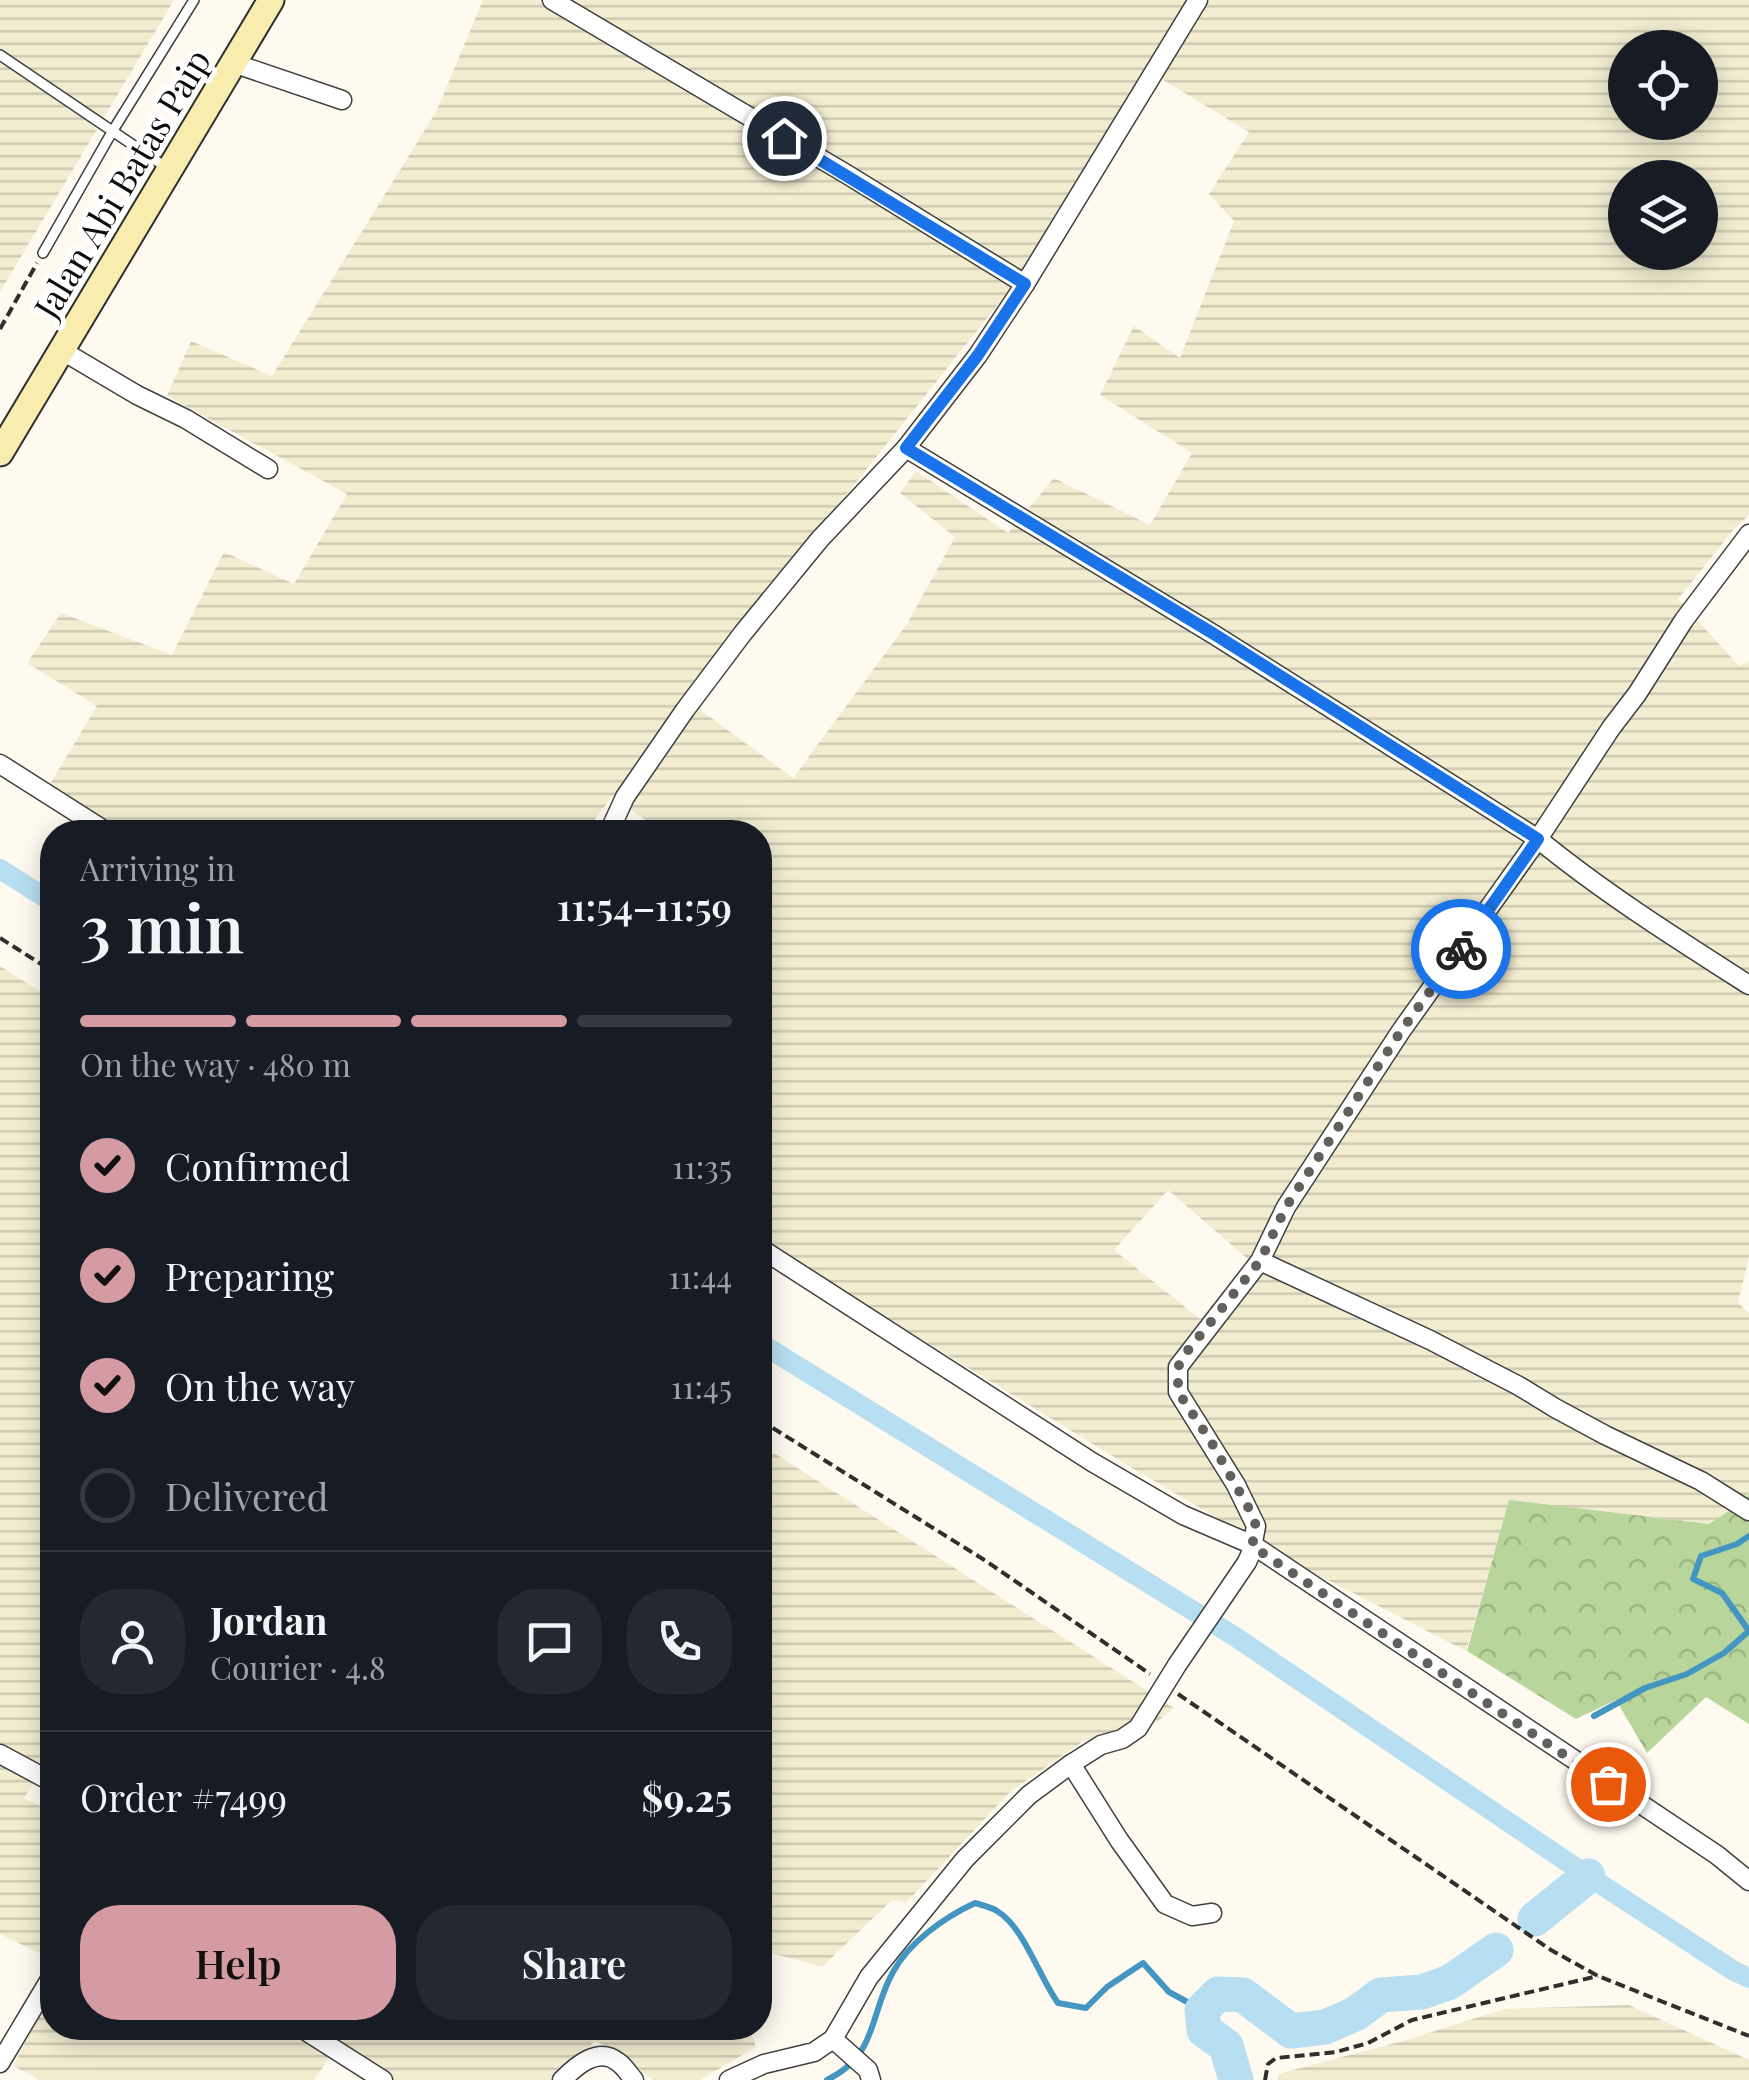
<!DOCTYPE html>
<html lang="en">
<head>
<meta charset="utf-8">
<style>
	:root { --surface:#171b24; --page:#242831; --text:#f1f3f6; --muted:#9ea1a6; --line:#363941; --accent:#d59ba3 }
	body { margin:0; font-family:"Playfair Display",serif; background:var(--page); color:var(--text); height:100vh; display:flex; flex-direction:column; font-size:38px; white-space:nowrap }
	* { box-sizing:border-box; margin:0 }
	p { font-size:32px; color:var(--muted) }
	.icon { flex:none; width:55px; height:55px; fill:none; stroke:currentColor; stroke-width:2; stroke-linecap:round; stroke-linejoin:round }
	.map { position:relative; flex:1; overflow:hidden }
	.drawer { position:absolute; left:40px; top:820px; width:732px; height:1220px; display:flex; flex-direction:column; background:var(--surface); border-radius:40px; box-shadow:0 5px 25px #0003 }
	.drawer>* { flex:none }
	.buttons { position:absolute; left:1608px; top:30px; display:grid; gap:20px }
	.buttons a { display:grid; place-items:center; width:110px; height:110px; border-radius:50%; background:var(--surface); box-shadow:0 5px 25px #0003; font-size:50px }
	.pin { position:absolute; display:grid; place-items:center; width:85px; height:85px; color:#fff; margin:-42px; border:5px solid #fff; border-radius:50%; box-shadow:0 2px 10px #0007 }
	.courier { position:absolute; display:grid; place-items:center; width:100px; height:100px; margin:-50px; border:8px solid #1a73e8; border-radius:50%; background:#fff; color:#222; box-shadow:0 2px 12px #0007 }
	.overview em { font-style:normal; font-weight:600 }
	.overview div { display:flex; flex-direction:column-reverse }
	.overview { display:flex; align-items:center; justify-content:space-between; height:170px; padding:0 40px }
	h1 { font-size:65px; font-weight:600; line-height:75px }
	.bar { display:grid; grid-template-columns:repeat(4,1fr); gap:15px 10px; align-content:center; height:120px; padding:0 40px }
	.bar i { height:12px; border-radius:8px; background:var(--line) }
	.bar .selected { background:var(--accent) }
	.bar p { grid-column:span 4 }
	.line { display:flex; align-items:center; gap:25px; padding:0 40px; border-top:2px solid var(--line) }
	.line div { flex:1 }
	.round { display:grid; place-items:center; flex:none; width:105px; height:105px; border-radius:40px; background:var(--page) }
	ol { padding:0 40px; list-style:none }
	li { display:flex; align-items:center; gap:30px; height:110px }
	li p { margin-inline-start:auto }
	li .icon { padding:10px; border-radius:50%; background:var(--accent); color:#111; stroke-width:4 }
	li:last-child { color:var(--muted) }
	li i { width:55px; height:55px; border:5px solid var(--line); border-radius:50% }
	.cta { display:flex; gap:20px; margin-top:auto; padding:20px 40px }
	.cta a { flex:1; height:115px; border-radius:40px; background:var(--accent); color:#111; font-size:40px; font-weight:600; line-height:115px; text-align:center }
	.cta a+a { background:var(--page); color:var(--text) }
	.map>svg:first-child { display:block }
</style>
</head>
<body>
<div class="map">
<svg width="1749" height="2080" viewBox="0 0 1749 2080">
	<defs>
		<pattern id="farmland-rules" width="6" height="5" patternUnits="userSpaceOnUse" patternTransform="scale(2.5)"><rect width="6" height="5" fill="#f2edd1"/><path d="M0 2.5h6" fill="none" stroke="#cecab2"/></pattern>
		<pattern id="forest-crowns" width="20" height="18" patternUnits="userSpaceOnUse" patternTransform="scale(2.5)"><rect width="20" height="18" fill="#b8d59b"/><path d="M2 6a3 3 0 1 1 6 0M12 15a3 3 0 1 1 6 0" fill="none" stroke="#9db684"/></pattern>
	</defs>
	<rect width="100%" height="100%" fill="#fefaef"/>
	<g fill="url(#farmland-rules)" fill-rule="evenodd">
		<path d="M0,0h174l-174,292z"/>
		<path d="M483,0h1266v515l-15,14 -56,70 61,67 10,-5v595l-11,47 11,10v180l-2,7 -37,24 -201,-23 -43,150 -177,-91 -157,-92 -372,-228v-306l13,-24 -13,-9v-69h-97l-51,-35 -27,35h-490l-54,-33 56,-93 -70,-43 34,-50 111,42 52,-103 70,32 53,-90 -180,-98 24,-55 81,35 164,-264zM1625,48h75v74h-75zM1145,69l104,63 -40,62 25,27 -54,137 -46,-32 -34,69 92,58 -42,72 -96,-47 -46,55 -92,-62 -16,22 55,44 -48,87 -114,154 -109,-80 335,-420zM1625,178h75v74h-75zM1168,1190l81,70 -49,59 -86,-69z"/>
		<path d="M0,966l52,33v755l-28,44 28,14v131l-7,13 -45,-22z"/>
		<path d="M760,1444l414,264 -17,14 -75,20 -72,50 -104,111 -14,-3 -70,67 -62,-17z"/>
		<path d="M52,1990v38h698l6,19 -56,33h-47l-36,-29 -22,-10 -38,39h-166l-52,-36 -25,36h-274l-27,-14z"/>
		<path d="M1629,2005l120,55v20h-471v-6l132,-35 94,-30z"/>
	</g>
	<path fill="url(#forest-crowns)" d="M1749,1493v231l-43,-27 -59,56 -31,-53 -40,19 -109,-68 42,-151 200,24 37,-24z"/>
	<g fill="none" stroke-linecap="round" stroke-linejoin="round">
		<g stroke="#4496c2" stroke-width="6">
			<path d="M1594,1716l51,-28 42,-14 37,-21 25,-22 -27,-38 -29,-14 8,-23 36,-12 12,-8"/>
			<path d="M827,2080c51,-25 42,-65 66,-108 16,-30 52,-55 82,-69 7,2 16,4 22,8 27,16 42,66 61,92l28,5 21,-21 36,-24 26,29 33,18"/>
		</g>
		<g stroke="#b7def1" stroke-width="20">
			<path d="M0,869l52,33"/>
			<path d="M760,1343l474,293 354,240 146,95 15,7"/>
		</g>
		<g stroke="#b7def1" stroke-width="35">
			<path d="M1535,1919l53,-43"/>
			<path d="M1236,2080l-10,-34 -22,-16 -2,-20 16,-16 25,1 48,36 34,-4 30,-13 26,-19 41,-3 28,-10 46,-32"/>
		</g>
		<g stroke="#404040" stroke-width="12">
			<g id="lane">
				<path d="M0,55l167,113"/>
				<path d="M43,253l69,-121 82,-132"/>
			</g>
		</g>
		<g stroke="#404040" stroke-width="21">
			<g id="street">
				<path d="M552,0l296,175 177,109"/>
				<path d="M233,63l109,37"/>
				<path d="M61,350l76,45 49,24 82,50"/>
				<path d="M906,448l307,186 325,205c66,54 139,100 211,146"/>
				<path d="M0,764l107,68"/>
				<path d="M609,832l16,-35 60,-87 58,-77 77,-94 86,-91 72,-93 47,-71 173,-284"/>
				<path d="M760,1248l332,214 91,53 70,30 464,310 32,26"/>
				<path d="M1260,1261l170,79 89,46 36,22 50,27 96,46 48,30"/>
				<path d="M0,1754l52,28"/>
				<path d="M1071,1764l48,76 46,64 27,12 20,-3"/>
				<path d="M301,2028l82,52"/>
				<path d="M833,2039l35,31 3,10"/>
				<path d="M0,2063l52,-87"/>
				<path d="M562,2080c14,-14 36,-34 56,-18 6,4 11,12 16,18"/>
				<path d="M729,2080l35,-16 50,-12 19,-13 36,-62 96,-118 64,-64 42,-31 30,-19 21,-6 16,-11 39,-63 70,-103 4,-9 5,-27 -20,-41 -58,-93v-25l82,-106 26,-54 115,-176 137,-192 73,-111 26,-34 47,-74 65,-86"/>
			</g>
		</g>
		<g stroke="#2f2f2f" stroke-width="29">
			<path id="secondary" d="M0,453l271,-453"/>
		</g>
		<g stroke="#2f2f2f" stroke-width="4" stroke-dasharray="10 5" stroke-linecap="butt">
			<path d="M0,329l37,-66"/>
			<path d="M0,938l52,33"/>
			<path d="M760,1420l226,141 164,113"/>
			<path d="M1178,1694l373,256 47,26 151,60"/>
			<path d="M1265,2080l3,-16 8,-6 60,-6 32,-9 44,-23 186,-44"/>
		</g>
		<use href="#lane" stroke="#fff" stroke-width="9"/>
		<use href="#street" stroke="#fff" stroke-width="18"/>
		<use href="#secondary" stroke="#f8ecaf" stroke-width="25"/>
	</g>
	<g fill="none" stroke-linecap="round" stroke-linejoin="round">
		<path stroke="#61605c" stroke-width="10" stroke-dasharray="0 18" d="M1461,949l-60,82 -115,176 -26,54 -75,93 -7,13v25l32,48 42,74 4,12 -4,20 356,238"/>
		<path stroke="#1a73e8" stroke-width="12" d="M784,138l241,146 -47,71 -72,93 308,186 324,205 -77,110"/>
	</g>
	<g text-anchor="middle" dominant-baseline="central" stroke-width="10" stroke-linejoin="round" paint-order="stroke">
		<g font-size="35" fill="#0d0d0d" stroke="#fff">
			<text transform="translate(121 183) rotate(-59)">Jalan Abi Batas Paip</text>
		</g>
	</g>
</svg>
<div class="buttons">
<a><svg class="icon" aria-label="locate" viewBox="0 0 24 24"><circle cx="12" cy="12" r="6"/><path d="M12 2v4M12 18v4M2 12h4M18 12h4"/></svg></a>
<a><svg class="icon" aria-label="layers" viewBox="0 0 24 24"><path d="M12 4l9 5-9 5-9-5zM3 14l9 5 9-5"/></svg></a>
</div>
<div class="pin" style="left:1608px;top:1784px;background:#ea580c"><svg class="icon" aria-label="bag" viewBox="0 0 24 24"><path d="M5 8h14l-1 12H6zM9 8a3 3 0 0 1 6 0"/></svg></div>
<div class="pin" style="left:784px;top:138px;background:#1f2937"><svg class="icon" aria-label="home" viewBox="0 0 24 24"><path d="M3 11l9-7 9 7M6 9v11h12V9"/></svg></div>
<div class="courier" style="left:1461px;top:949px"><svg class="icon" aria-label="bike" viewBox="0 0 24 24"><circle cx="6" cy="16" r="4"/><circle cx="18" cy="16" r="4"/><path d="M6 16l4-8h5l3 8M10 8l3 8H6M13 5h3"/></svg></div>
<section class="drawer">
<div class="overview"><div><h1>3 min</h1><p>Arriving in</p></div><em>11:54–11:59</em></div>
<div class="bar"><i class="selected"></i><i class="selected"></i><i class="selected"></i><i></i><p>On the way · 480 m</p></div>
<ol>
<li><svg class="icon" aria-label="check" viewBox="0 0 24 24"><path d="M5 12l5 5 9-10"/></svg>Confirmed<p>11:35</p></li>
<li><svg class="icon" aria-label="check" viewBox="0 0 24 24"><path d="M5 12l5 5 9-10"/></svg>Preparing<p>11:44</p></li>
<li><svg class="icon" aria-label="check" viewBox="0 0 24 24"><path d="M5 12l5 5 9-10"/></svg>On the way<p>11:45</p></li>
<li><i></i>Delivered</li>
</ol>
<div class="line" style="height:180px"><a class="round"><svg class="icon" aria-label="person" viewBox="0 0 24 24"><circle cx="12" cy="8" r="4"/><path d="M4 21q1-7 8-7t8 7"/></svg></a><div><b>Jordan</b><p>Courier · 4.8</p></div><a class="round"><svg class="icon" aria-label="chat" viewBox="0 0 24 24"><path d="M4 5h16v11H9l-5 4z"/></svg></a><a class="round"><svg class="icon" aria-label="phone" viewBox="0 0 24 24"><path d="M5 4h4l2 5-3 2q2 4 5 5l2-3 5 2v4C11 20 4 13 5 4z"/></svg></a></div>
<div class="line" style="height:130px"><div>Order #7499</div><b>$9.25</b></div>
<div class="cta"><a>Help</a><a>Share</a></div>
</section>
</div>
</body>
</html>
